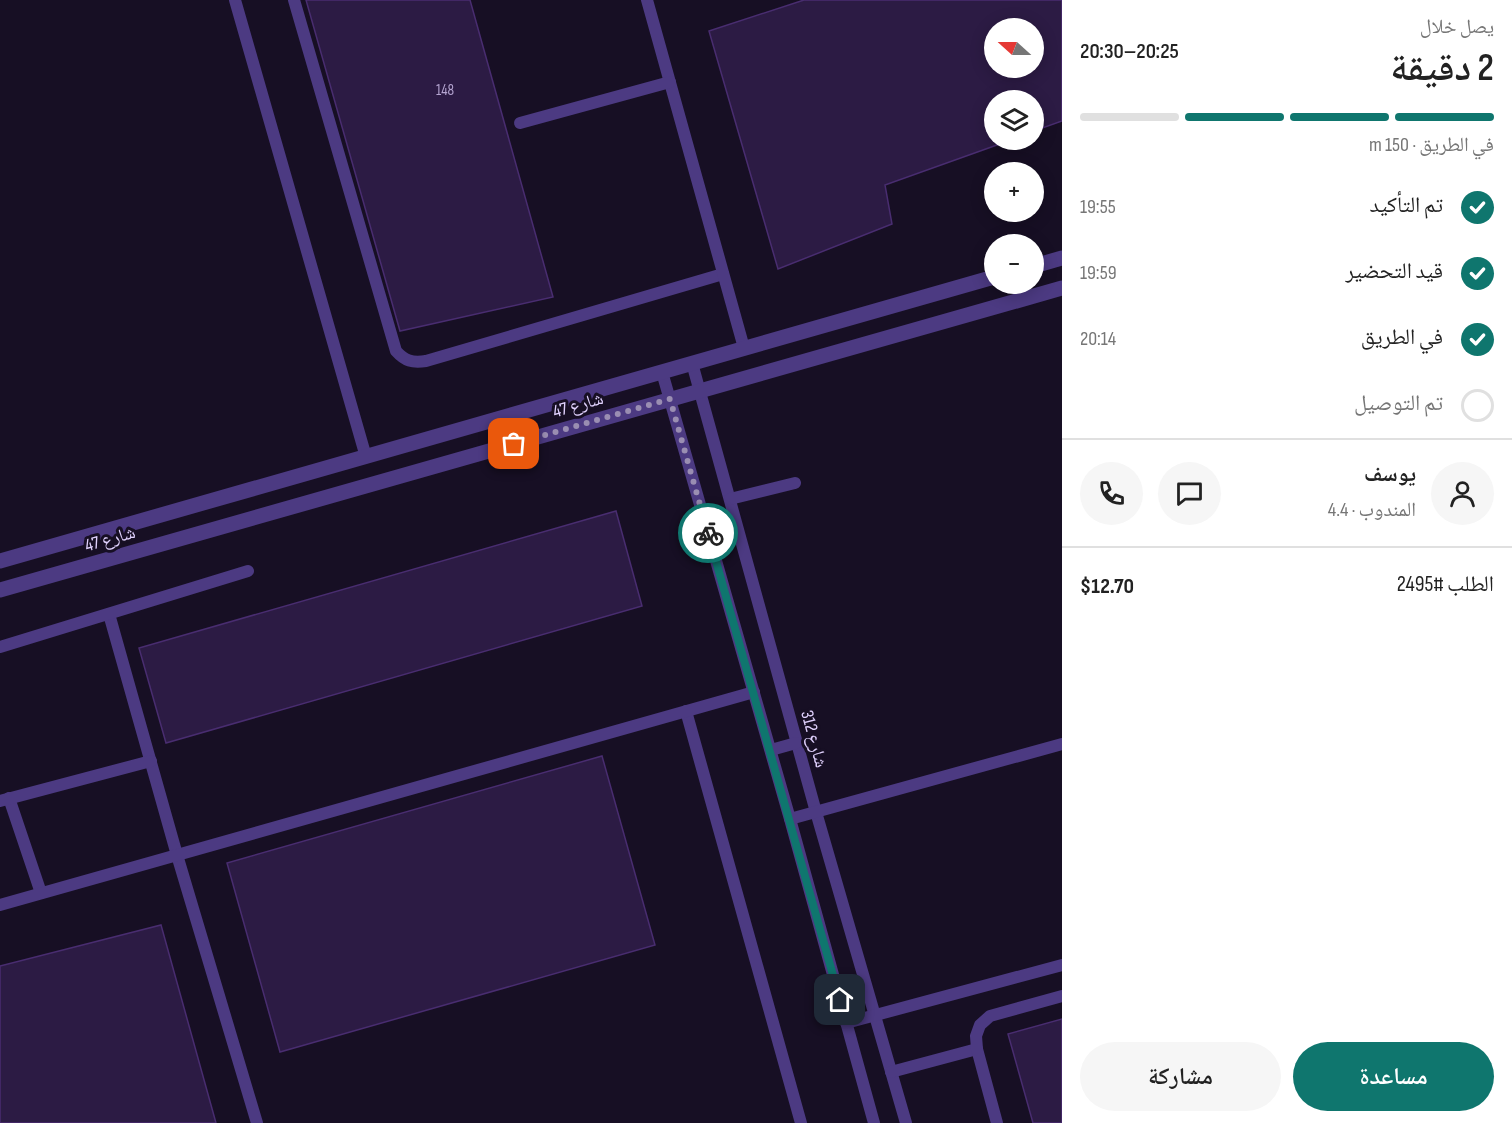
<!DOCTYPE html>
<html lang="ar">
<head>
<meta charset="utf-8">
<style>
	:root { --surface:#fff; --page:#f6f6f6; --text:#222; --muted:#767676; --line:#e0e0e0; --accent:#0f766e }
	body { margin:0; font-family:"Sofia Sans Condensed","Noto Naskh Arabic",sans-serif; background:var(--page); color:var(--text); direction:rtl; height:100vh; display:flex; flex-direction:column; font-size:22px; white-space:nowrap }
	* { box-sizing:border-box; margin:0 }
	p { font-size:20px; color:var(--muted) }
	.icon { flex:none; width:33px; height:33px; fill:none; stroke:currentColor; stroke-width:2; stroke-linecap:round; stroke-linejoin:round }
	.map { position:relative; flex:1; overflow:hidden; direction:ltr }
	.side { display:flex; flex-direction:column; background:var(--surface); width:450px }
	.side>* { flex:none }
	.needle { width:39px; rotate:291deg }
	.controls { position:absolute; left:984px; top:18px; display:grid; gap:12px }
	.controls a { display:grid; place-items:center; width:60px; height:60px; border-radius:50%; background:var(--surface); box-shadow:0 3px 15px #0003; font-size:30px }
	.pin { position:absolute; display:grid; place-items:center; width:51px; height:51px; color:#fff; margin:-26px; border-radius:12px; box-shadow:0 3px 9px #0006 }
	.courier { position:absolute; display:grid; place-items:center; width:60px; height:60px; margin:-30px; border:4px solid #0f766e; border-radius:50%; background:#fff; color:#222; box-shadow:0 2px 8px #0007 }
	.overview em { font-style:normal; font-weight:600 }
	.overview div { display:flex; flex-direction:column-reverse }
	.overview { display:flex; align-items:center; justify-content:space-between; height:102px; padding:0 18px }
	h1 { font-size:39px; font-weight:600; line-height:45px }
	.bar { display:grid; grid-template-columns:repeat(4,1fr); gap:9px 6px; align-content:center; height:72px; padding:0 18px }
	.bar i { height:8px; border-radius:4px; background:var(--line) }
	.bar .active { background:var(--accent) }
	.bar p { grid-column:span 4 }
	.line { display:flex; align-items:center; gap:15px; padding:0 18px; border-top:2px solid var(--line) }
	.line div { flex:1 }
	.round { display:grid; place-items:center; flex:none; width:63px; height:63px; border-radius:32px; background:var(--page) }
	ol { padding:0 18px; list-style:none }
	li { display:flex; align-items:center; gap:18px; height:66px }
	li p { margin-inline-start:auto }
	li .icon { padding:6px; border-radius:50%; background:var(--accent); color:#fff; stroke-width:4 }
	li:last-child { color:var(--muted) }
	li i { width:33px; height:33px; border:3px solid var(--line); border-radius:50% }
	.action { display:flex; gap:12px; margin-top:auto; padding:12px 18px }
	.action a { flex:1; height:69px; border-radius:36px; background:var(--accent); color:#fff; font-size:24px; font-weight:600; line-height:69px; text-align:center }
	.action a+a { background:var(--page); color:var(--text) }
	main { display:flex; flex:1; min-height:0 }
	.map>svg:first-child { display:block }
</style>
</head>
<body>
<main>
<section class="side">
<div class="overview"><div><h1>2 دقيقة</h1><p>يصل خلال</p></div><em>20:25–20:30</em></div>
<div class="bar"><i class="active"></i><i class="active"></i><i class="active"></i><i></i><p>في الطريق · 150 m</p></div>
<ol>
<li><svg class="icon" aria-label="check" viewBox="0 0 24 24"><path d="M5 12l5 5 9-10"/></svg>تم التأكيد<p>19:55</p></li>
<li><svg class="icon" aria-label="check" viewBox="0 0 24 24"><path d="M5 12l5 5 9-10"/></svg>قيد التحضير<p>19:59</p></li>
<li><svg class="icon" aria-label="check" viewBox="0 0 24 24"><path d="M5 12l5 5 9-10"/></svg>في الطريق<p>20:14</p></li>
<li><i></i>تم التوصيل</li>
</ol>
<div class="line" style="height:108px"><a class="round"><svg class="icon" aria-label="person" viewBox="0 0 24 24"><circle cx="12" cy="8" r="4"/><path d="M4 21q1-7 8-7t8 7"/></svg></a><div><b>يوسف</b><p>المندوب · 4.4</p></div><a class="round"><svg class="icon" aria-label="chat" viewBox="0 0 24 24"><path d="M4 5h16v11H9l-5 4z"/></svg></a><a class="round"><svg class="icon" aria-label="phone" viewBox="0 0 24 24"><path d="M5 4h4l2 5-3 2q2 4 5 5l2-3 5 2v4C11 20 4 13 5 4z"/></svg></a></div>
<div class="line" style="height:78px"><div>الطلب #2495</div><b>$12.70</b></div>
<div class="action"><a>مساعدة</a><a>مشاركة</a></div>
</section>
<div class="map">
<svg width="1062" height="1123" viewBox="0 0 1062 1123">
	<rect width="100%" height="100%" fill="#170f24"/>
	<g fill="#2c1b44" stroke="#492d70" stroke-width="1.5" fill-rule="evenodd">
		<path d="M306,0h164l83,297 -153,34z"/>
		<path d="M804,0h258v121l-28,10v-31h-40v40h17l-126,45 7,39 -114,45 -69,-238zM994,28h40v40h-40z"/>
		<path d="M616,511l26,95 -476,137 -27,-95z"/>
		<path d="M602,756l53,189 -375,107 -53,-189z"/>
		<path d="M161,925l55,198h-216v-157z"/>
		<path d="M1062,1019v104h-29l-25,-89z"/>
	</g>
	<g fill="none" stroke-linecap="round" stroke-linejoin="round">
		<g stroke="#4c3a82" stroke-width="12">
			<path d="M235,0l131,457"/>
			<path d="M294,0l102,351c9,10 16,12 30,10l297,-87"/>
			<path d="M647,0l97,348"/>
			<path d="M520,123l150,-41"/>
			<path d="M692,363l124,449 90,311"/>
			<path d="M662,372l128,447 84,304"/>
			<path d="M730,499l65,-16"/>
			<path d="M109,614l68,241 80,268"/>
			<path d="M0,647l248,-76"/>
			<path d="M686,711l115,412"/>
			<path d="M771,750l25,-7"/>
			<path d="M9,798l32,95"/>
			<path d="M0,801l151,-40"/>
			<path d="M790,819l272,-75"/>
			<path d="M0,905l754,-213"/>
			<path d="M846,1023l216,-58"/>
			<path d="M891,1072l86,-23"/>
			<path d="M997,1123l-20,-74 -1,-13 4,-11 10,-9 72,-20"/>
		</g>
		<g stroke="#4c3a82" stroke-width="15">
			<path d="M1034,266l28,-8"/>
			<path d="M0,561l994,-284"/>
			<path d="M0,590l1062,-302"/>
		</g>
	</g>
	<g fill="none" stroke-linecap="round" stroke-linejoin="round">
		<path stroke="#9a8eb2" stroke-width="6" stroke-dasharray="0 10.8" d="M514,444l156,-45 38,134"/>
		<path stroke="#0f766e" stroke-width="8" d="M708,533l132,467"/>
	</g>
	<g text-anchor="middle" dominant-baseline="central" stroke-width="6" stroke-linejoin="round" paint-order="stroke">
		<g font-size="15" fill="#b4a4d0">
			<text x="445" y="90">148</text>
		</g>
		<g font-size="18" fill="#e1d2fe" stroke="#170f24">
			<text transform="translate(578 405) rotate(-16)">شارع 47</text>
			<text transform="translate(110 539) rotate(-16)">شارع 47</text>
			<text transform="translate(814 739) rotate(75)">شارع 312</text>
		</g>
	</g>
</svg>
<div class="controls">
<a><svg class="needle" viewBox="-14 -14 28 28"><path d="M0-13l5 13h-10z" fill="#e53935"/><path d="M0 13l5-13h-10z" fill="#767676"/></svg></a>
<a><svg class="icon" aria-label="layers" viewBox="0 0 24 24"><path d="M12 4l9 5-9 5-9-5zM3 14l9 5 9-5"/></svg></a>
<a>+</a>
<a>−</a>
</div>
<div class="pin" style="left:514px;top:444px;background:#ea580c"><svg class="icon" aria-label="bag" viewBox="0 0 24 24"><path d="M5 8h14l-1 12H6zM9 8a3 3 0 0 1 6 0"/></svg></div>
<div class="pin" style="left:840px;top:1000px;background:#1f2937"><svg class="icon" aria-label="home" viewBox="0 0 24 24"><path d="M3 11l9-7 9 7M6 9v11h12V9"/></svg></div>
<div class="courier" style="left:708px;top:533px"><svg class="icon" aria-label="bike" viewBox="0 0 24 24"><circle cx="6" cy="16" r="4"/><circle cx="18" cy="16" r="4"/><path d="M6 16l4-8h5l3 8M10 8l3 8H6M13 5h3"/></svg></div>
</div>
</main>
</body>
</html>
